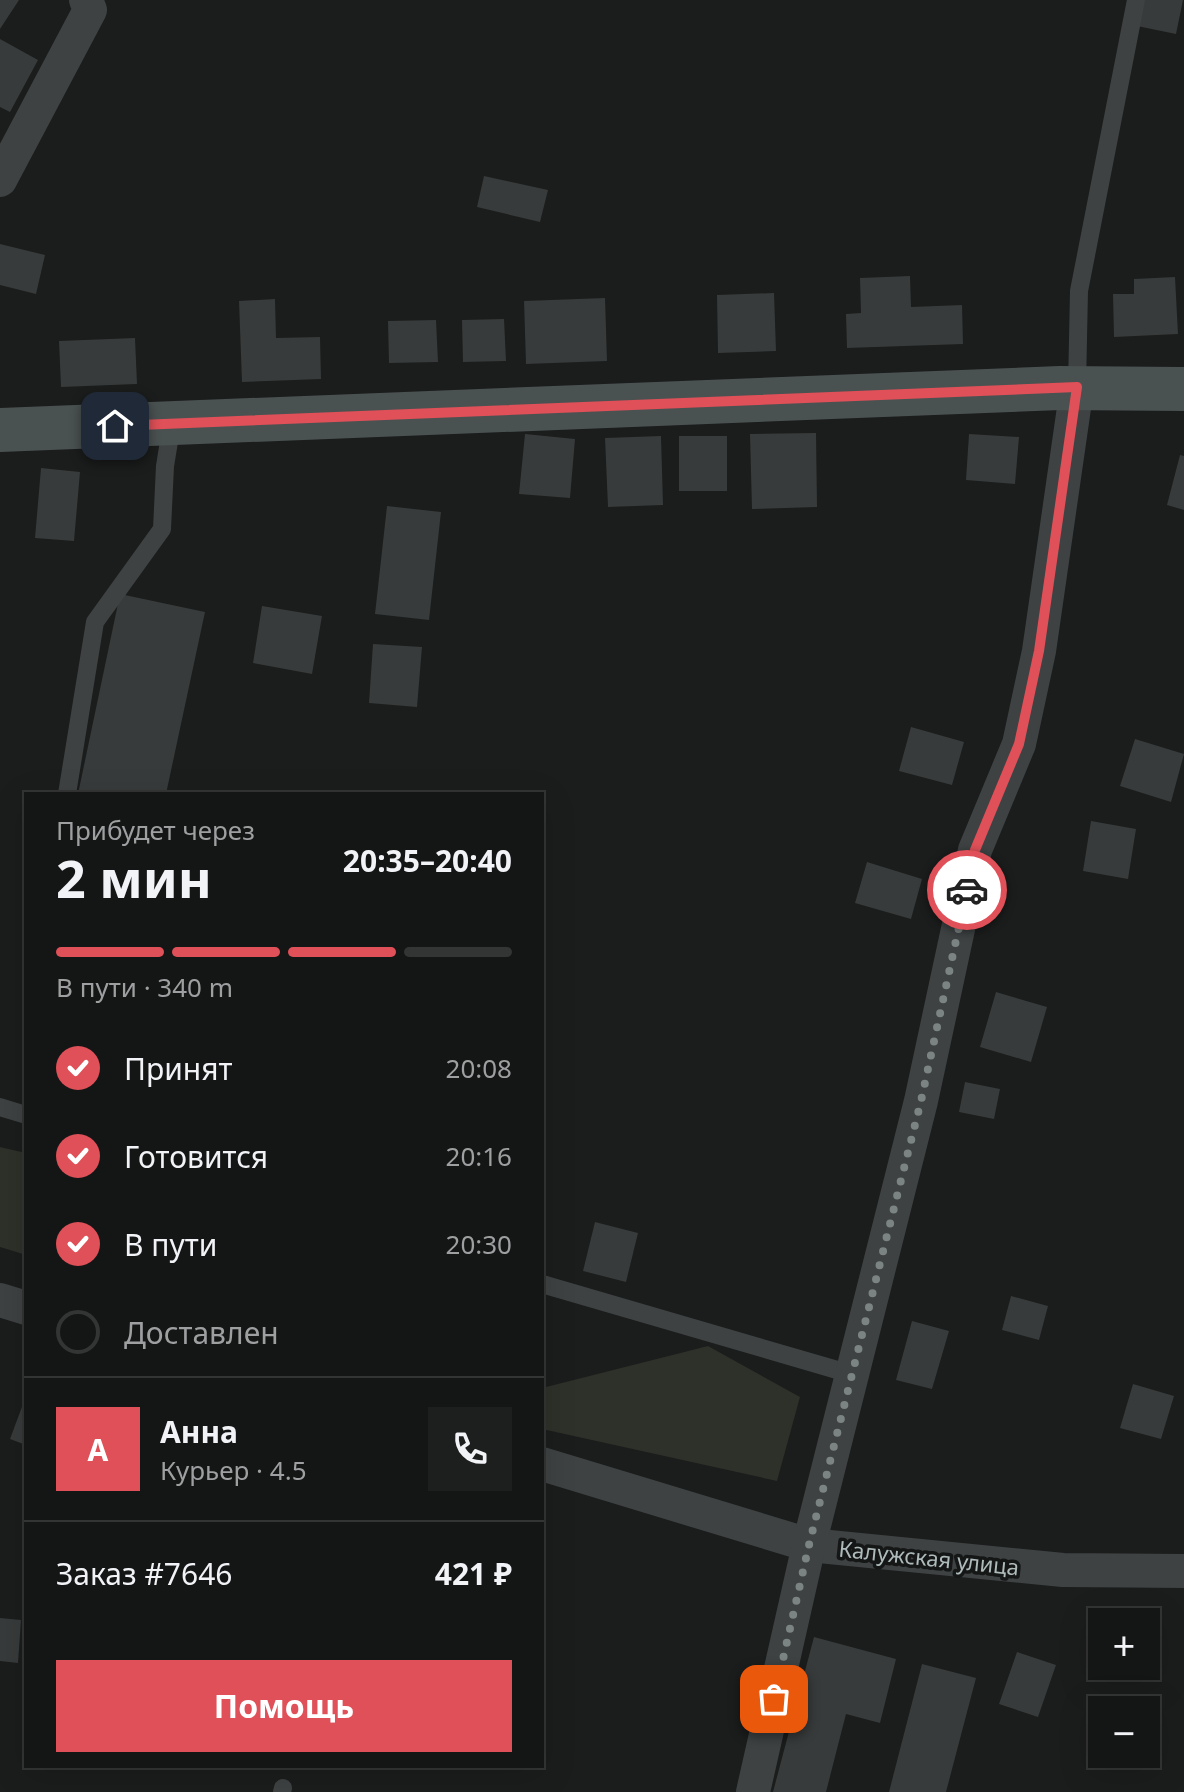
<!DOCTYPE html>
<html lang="ru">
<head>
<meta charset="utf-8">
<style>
	:root { --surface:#141515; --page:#1d1e1e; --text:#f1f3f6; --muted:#9d9fa0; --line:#333434; --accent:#df5058 }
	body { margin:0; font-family:"Noto Sans",sans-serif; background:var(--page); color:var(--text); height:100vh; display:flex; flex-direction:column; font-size:30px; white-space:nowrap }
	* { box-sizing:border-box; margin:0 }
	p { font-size:26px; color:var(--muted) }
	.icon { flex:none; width:44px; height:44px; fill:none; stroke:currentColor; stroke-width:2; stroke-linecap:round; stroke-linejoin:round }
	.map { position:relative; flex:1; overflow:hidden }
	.details { position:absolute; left:24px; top:792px; width:520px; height:976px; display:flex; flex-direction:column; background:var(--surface); border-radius:0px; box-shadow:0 8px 32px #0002,0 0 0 2px var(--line) }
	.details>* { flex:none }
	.tools { position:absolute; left:1088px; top:1608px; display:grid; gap:16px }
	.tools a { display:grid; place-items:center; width:72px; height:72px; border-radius:0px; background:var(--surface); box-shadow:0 8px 32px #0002,0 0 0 2px var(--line); font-size:40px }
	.pin { position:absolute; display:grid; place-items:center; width:68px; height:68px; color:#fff; margin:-34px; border-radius:16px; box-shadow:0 4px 12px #0006 }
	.courier { position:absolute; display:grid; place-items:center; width:80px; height:80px; margin:-40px; border:6px solid #df5058; border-radius:50%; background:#fff; color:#222; box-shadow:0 2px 10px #0007 }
	.summary em { font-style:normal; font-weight:700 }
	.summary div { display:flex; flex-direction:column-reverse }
	.summary { display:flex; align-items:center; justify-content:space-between; height:136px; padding:0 32px }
	h1 { font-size:52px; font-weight:700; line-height:60px }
	.bar { display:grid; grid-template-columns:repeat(4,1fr); gap:12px 8px; align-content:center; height:96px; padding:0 32px }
	.bar i { height:10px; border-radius:6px; background:var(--line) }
	.bar .selected { background:var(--accent) }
	.bar p { grid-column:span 4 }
	.line { display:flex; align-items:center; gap:20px; padding:0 32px; border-top:2px solid var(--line) }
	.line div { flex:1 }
	.round { display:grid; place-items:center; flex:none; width:84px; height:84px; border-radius:0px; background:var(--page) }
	ol { padding:0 32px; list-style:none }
	li { display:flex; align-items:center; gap:24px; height:88px }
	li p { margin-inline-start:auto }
	li .icon { padding:8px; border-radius:50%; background:var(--accent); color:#fff; stroke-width:4 }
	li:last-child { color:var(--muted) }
	li i { width:44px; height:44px; border:4px solid var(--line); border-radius:50% }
	.primary-button { display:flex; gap:16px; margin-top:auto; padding:16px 32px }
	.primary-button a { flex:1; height:92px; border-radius:0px; background:var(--accent); color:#fff; font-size:32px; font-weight:700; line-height:92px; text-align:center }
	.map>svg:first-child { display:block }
</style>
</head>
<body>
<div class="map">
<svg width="1184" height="1792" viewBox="0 0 1184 1792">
	<rect width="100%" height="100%" fill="#1b1c1c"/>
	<g fill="#2d3129">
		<path d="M0,1147l26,6v102l-26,-8z"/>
		<path d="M708,1346l92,51 -23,84 -235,-52v-41z"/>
	</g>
	<g fill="#383b3b">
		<path d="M0,0h19l-19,29z"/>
		<path d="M1143,0h40l-7,34 -39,-8z"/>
		<path d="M0,39l38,21 -28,52 -10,-5z"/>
		<path d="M484,176l64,14 -8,32 -63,-15z"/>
		<path d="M0,244l45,11 -9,39 -36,-9z"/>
		<path d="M910,276l1,31 51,-2 1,39 -116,4 -1,-34 15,-1 -1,-35z"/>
		<path d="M1175,277l3,57 -64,3 -1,-43h21v-15z"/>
		<path d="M774,293l2,58 -58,2 -1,-58z"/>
		<path d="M605,298l2,63 -81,3 -2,-63z"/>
		<path d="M275,299l1,39 44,-1 1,42 -79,3 -3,-81z"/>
		<path d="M504,319l2,42 -43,1 -1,-42z"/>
		<path d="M436,320l2,42 -49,1 -1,-42z"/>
		<path d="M135,338l2,46 -76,3 -2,-46z"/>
		<path d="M816,433l1,74 -65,2 -2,-75z"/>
		<path d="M525,434l50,5 -5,59 -51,-4z"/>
		<path d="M969,434l50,3 -4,47 -49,-4z"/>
		<path d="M661,436l2,69 -55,2 -3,-69z"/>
		<rect x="679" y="436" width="48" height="55"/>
		<path d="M1180,455l4,1v54l-17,-5z"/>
		<path d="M41,468l39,4 -6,69 -39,-3z"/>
		<path d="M387,506l54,6 -12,108 -54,-6z"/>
		<path d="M120,594l85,18 -39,182h-88z"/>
		<path d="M262,606l60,10 -10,58 -59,-11z"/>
		<path d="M373,644l49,3 -5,60 -48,-4z"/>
		<path d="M911,727l53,15 -12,43 -53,-14z"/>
		<path d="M1135,739l49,15 -13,48 -51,-16z"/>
		<path d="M1091,821l45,8 -8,50 -45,-8z"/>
		<path d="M867,862l55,17 -11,40 -56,-16z"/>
		<path d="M996,992l51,15 -16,55 -51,-15z"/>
		<path d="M965,1082l35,7 -6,30 -35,-7z"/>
		<path d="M595,1222l43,11 -12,49 -43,-11z"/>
		<path d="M1011,1296l37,10 -9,34 -37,-10z"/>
		<path d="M912,1321l37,10 -17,58 -36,-9z"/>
		<path d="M1133,1384l41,12 -13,43 -41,-11z"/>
		<path d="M26,1396v49l-16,-6z"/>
		<path d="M0,1618l21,2 -3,43 -18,-2z"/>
		<path d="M814,1637l82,22 -16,64 -34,-9 -20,78h-53z"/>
		<path d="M1017,1652l39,13 -18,52 -39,-13z"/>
		<path d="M922,1664l54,14 -30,114h-57z"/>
	</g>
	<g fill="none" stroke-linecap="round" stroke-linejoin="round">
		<g stroke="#3e4243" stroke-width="18">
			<path d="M1077,387l2,-96 57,-291"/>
			<path d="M67,794l28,-172 67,-93 3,-63 7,-43"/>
			<path d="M0,1107l26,8"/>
			<path d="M542,1284l309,90"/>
			<path d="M282,1792l1,-4"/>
		</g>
		<g stroke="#3e4243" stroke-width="34">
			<path d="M0,180l90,-170 -4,-10"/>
			<path d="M0,1300l26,8"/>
			<path d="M542,1464l267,81 254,25 121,1"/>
			<path d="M753,1792l56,-247 112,-444 54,-251 44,-106 20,-93 38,-264"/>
		</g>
		<path stroke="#4a5151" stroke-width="44" d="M0,430l1060,-42 124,1"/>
	</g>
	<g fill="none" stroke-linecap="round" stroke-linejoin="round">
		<path stroke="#7b8383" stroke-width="8" stroke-dasharray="0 14.4" d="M774,1699l35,-154 112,-444 46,-211"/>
		<path stroke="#df5058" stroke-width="10" d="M115,426l962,-39 -38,264 -20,93 -44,106 -8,40"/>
	</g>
	<g text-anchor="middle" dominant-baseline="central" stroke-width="7" stroke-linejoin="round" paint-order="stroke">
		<g font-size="22" fill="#afbaba" stroke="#151717">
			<text transform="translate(929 1557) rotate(6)">Калужская улица</text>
		</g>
	</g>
</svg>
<div class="tools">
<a>+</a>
<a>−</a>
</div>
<div class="pin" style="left:774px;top:1699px;background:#ea580c"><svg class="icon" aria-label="bag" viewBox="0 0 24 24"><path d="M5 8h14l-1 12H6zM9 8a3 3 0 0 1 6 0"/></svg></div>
<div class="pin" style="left:115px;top:426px;background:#1f2937"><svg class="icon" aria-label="home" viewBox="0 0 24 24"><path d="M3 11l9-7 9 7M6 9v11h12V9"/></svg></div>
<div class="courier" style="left:967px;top:890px"><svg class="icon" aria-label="car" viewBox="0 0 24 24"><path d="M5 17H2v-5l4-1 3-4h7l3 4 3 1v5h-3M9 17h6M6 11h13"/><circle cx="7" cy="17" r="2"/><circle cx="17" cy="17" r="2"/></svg></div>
<section class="details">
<div class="summary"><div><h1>2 мин</h1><p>Прибудет через</p></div><em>20:35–20:40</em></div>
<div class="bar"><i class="selected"></i><i class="selected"></i><i class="selected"></i><i></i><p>В пути · 340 m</p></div>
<ol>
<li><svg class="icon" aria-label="check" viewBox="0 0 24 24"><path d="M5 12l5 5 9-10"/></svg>Принят<p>20:08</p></li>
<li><svg class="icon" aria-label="check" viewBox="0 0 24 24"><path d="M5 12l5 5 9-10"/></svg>Готовится<p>20:16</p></li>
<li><svg class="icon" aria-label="check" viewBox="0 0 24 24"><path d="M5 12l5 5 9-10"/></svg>В пути<p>20:30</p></li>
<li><i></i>Доставлен</li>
</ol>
<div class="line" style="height:144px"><b class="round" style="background:var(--accent);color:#fff">А</b><div><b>Анна</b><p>Курьер · 4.5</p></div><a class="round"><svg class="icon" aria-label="phone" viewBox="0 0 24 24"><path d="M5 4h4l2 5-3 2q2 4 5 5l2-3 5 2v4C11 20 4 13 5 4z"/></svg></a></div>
<div class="line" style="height:104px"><div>Заказ #7646</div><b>421 ₽</b></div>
<div class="primary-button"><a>Помощь</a></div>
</section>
</div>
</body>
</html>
